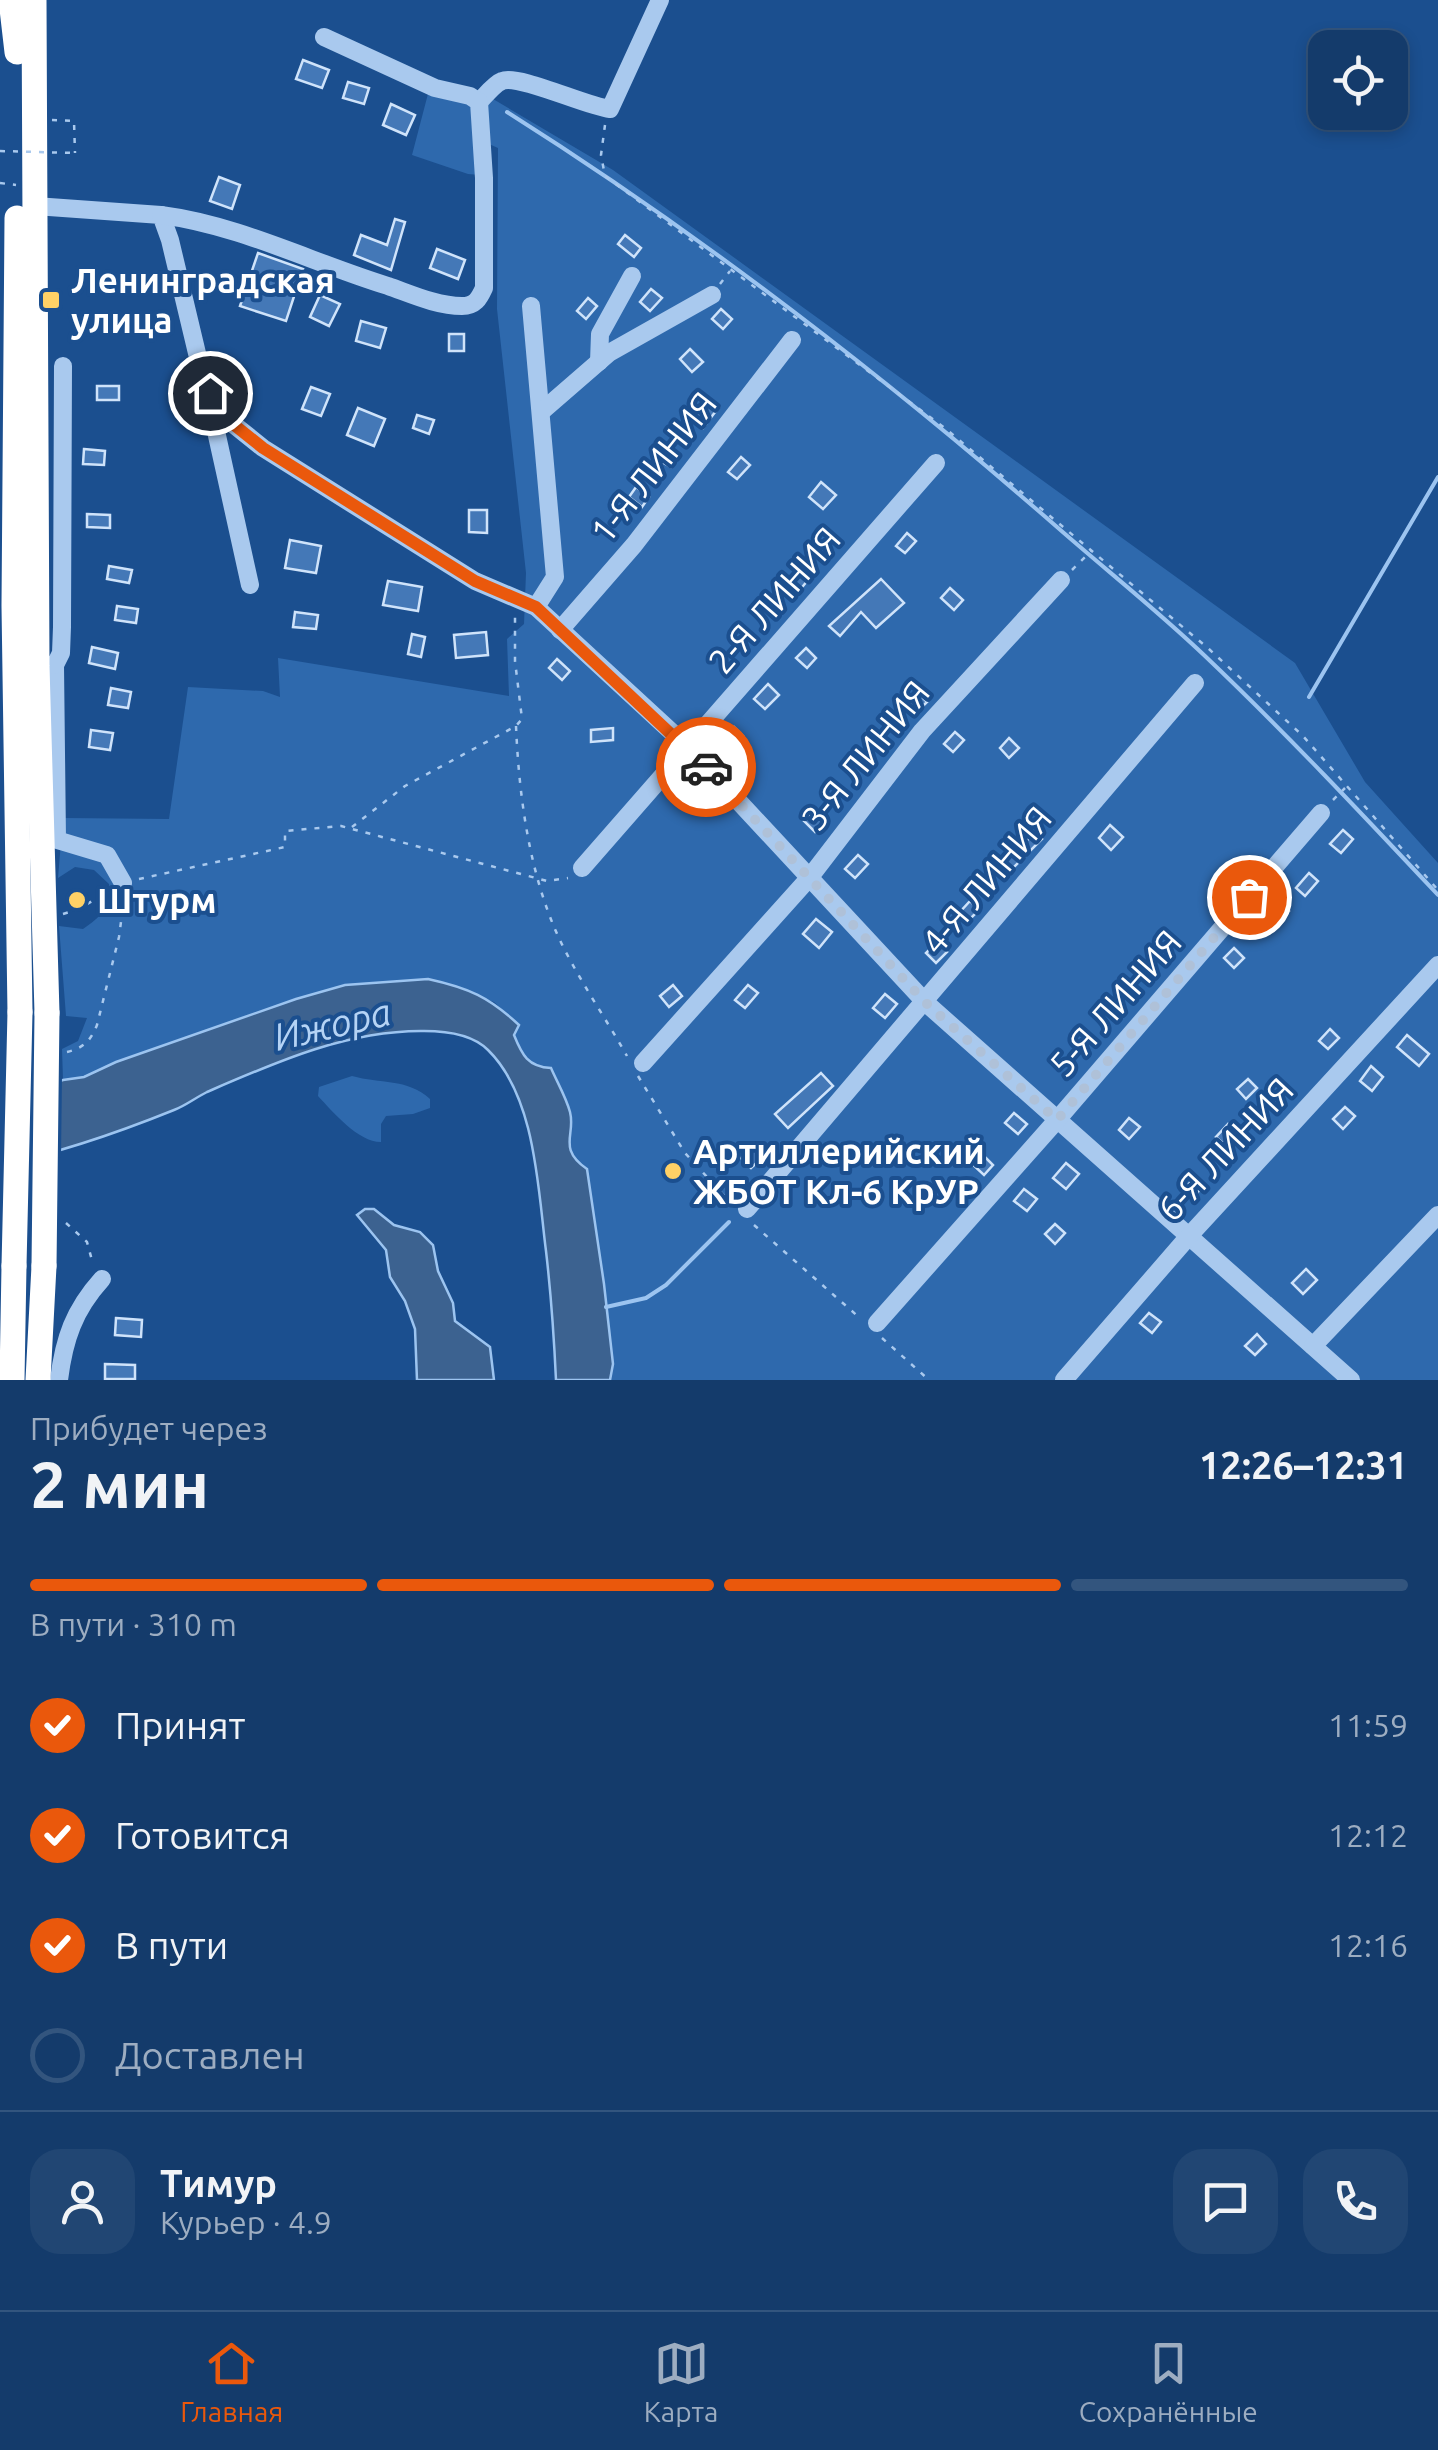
<!DOCTYPE html>
<html lang="ru">
<head>
<meta charset="utf-8">
<style>
	:root { --surface:#143b6b; --page:#214673; --text:#f1f3f6; --muted:#9dadc1; --line:#33557e; --accent:#ea580c }
	body { margin:0; font-family:Ubuntu,sans-serif; background:var(--page); color:var(--text); height:100vh; display:flex; flex-direction:column; font-size:38px; white-space:nowrap }
	* { box-sizing:border-box; margin:0 }
	p { font-size:32px; color:var(--muted) }
	.icon { flex:none; width:55px; height:55px; fill:none; stroke:currentColor; stroke-width:2; stroke-linecap:round; stroke-linejoin:round }
	.map { position:relative; height:1380px; overflow:hidden }
	.drawer { display:flex; flex-direction:column; background:var(--surface); flex:1 }
	.drawer>* { flex:none }
	.controls { position:absolute; left:1308px; top:30px; display:grid; gap:20px }
	.controls a { display:grid; place-items:center; width:100px; height:100px; border-radius:20px; background:var(--surface); box-shadow:0 5px 15px #0003,0 0 0 2px var(--line); font-size:50px }
	.pin { position:absolute; display:grid; place-items:center; width:85px; height:85px; color:#fff; margin:-42px; border:5px solid #fff; border-radius:50%; box-shadow:0 2px 10px #0007 }
	.courier { position:absolute; display:grid; place-items:center; width:100px; height:100px; margin:-50px; border:8px solid #ea580c; border-radius:50%; background:#fff; color:#222; box-shadow:0 2px 12px #0007 }
	.overview em { font-style:normal; font-weight:700 }
	.overview div { display:flex; flex-direction:column-reverse }
	.overview { display:flex; align-items:center; justify-content:space-between; height:170px; padding:0 30px }
	h1 { font-size:65px; font-weight:700; line-height:75px }
	.bar { display:grid; grid-template-columns:repeat(4,1fr); gap:15px 10px; align-content:center; height:120px; padding:0 30px }
	.bar i { height:12px; border-radius:8px; background:var(--line) }
	.bar .active { background:var(--accent) }
	.bar p { grid-column:span 4 }
	.line { display:flex; align-items:center; gap:25px; padding:0 30px; border-top:2px solid var(--line) }
	.line div { flex:1 }
	.round { display:grid; place-items:center; flex:none; width:105px; height:105px; border-radius:30px; background:var(--page) }
	ol { padding:0 30px; list-style:none }
	li { display:flex; align-items:center; gap:30px; height:110px }
	li p { margin-inline-start:auto }
	li .icon { padding:10px; border-radius:50%; background:var(--accent); color:#fff; stroke-width:4 }
	li:last-child { color:var(--muted) }
	li i { width:55px; height:55px; border:5px solid var(--line); border-radius:50% }
	.tab-bar { display:flex; justify-content:space-around; align-items:center; height:140px; border-top:2px solid var(--line); background:var(--surface); font-size:28px; color:var(--muted) }
	.tab-bar a { display:grid; justify-items:center; gap:5px }
	.tab-bar .active { color:var(--accent) }
	.map>svg:first-child { display:block }
</style>
</head>
<body>
<div class="map">
<svg width="1438" height="1380" viewBox="0 0 1438 1380">
	<rect width="100%" height="100%" fill="#1b4f8f"/>
	<g fill="#2e69ad">
		<path d="M429,90l64,9 120,71 682,493 70,119 73,81v517h-828l3,-16 -9,-80 -17,-115 -10,-7 -7,-14 -2,-14 3,-18 -20,-48c-22,-1 -29,-13 -37,-33l5,-10 -25,-23 -66,-23 -83,6 -102,32 -127,45 -32,15 -21,3 -1,-31 16,-8 9,-23 -21,-2 -7,-90 24,3c19,-13 27,-22 26,-45l-15,-14 -19,-3 -17,11 5,-60 106,1 19,-132 75,4 17,6 -2,-39 231,38 -2,-57 17,-15 2,-51 -29,-264 1,-161 -18,-8v35l-12,-1 -56,-19z"/>
		<path d="M352,1076c28,8 55,2 78,23v9l-17,6 -27,2 -5,8v18c-23,0 -48,-30 -63,-46l1,-9z"/>
	</g>
	<g fill="#3c6290" stroke="#9cc4f0" stroke-width="2.5">
		<path d="M428,979c41,9 61,18 91,46l-5,10c8,20 14,32 37,33 6,14 15,29 19,44 6,23 -13,36 17,57l17,115 9,80 -3,16h-54c-2,-43 -5,-86 -10,-129 -8,-61 -10,-154 -58,-201 -16,-16 -42,-19 -64,-19 -76,-1 -148,31 -217,61 -12,6 -22,14 -33,18 -57,23 -114,43 -174,55v-64l63,-21 21,-3 32,-15 180,-63 49,-14z"/>
		<path d="M365,1209h9l20,16 26,7 13,13 5,26 15,32 2,18 35,26 4,33h-77l-2,-51 -10,-28 -15,-24 -4,-27 -29,-35z"/>
	</g>
	<path fill="#1b4f8f" d="M62,1076l-1,81 -61,13v-74z"/>
	<g fill="none" stroke-linecap="round" stroke-linejoin="round">
		<g stroke="#9cc4f0" stroke-width="4">
			<path d="M507,112c195,123 376,263 550,415 49,43 101,84 148,129 81,77 157,158 233,239"/>
			<path d="M1309,697l129,-220"/>
			<path d="M606,1307l40,-9 20,-13 63,-63"/>
		</g>
	</g>
	<g fill="#4478b7" stroke="#cfe3fa" stroke-width="2.5">
		<path d="M303,60l26,10 -7,18 -26,-9z"/>
		<path d="M348,82l21,6 -5,16 -21,-6z"/>
		<path d="M391,104l24,11 -9,20 -23,-10z"/>
		<path d="M219,177l21,8 -8,24 -22,-8z"/>
		<path d="M395,219l10,3 -14,48 -37,-15 7,-20 26,10z"/>
		<path d="M625,235l16,13 -7,9 -16,-13z"/>
		<path d="M437,249l28,11 -7,19 -28,-11z"/>
		<path d="M258,253l45,16 -17,52 -46,-15z"/>
		<path d="M651,289l11,9 -12,13 -10,-9z"/>
		<path d="M320,295l20,9 -11,22 -19,-9z"/>
		<path d="M588,298l9,8 -11,13 -9,-8z"/>
		<path d="M721,309l11,10 -9,10 -11,-10z"/>
		<path d="M361,321l25,7 -6,20 -24,-7z"/>
		<rect x="449" y="334" width="15" height="17"/>
		<path d="M690,349l13,13 -11,10 -12,-13z"/>
		<rect x="97" y="386" width="22" height="14"/>
		<path d="M311,387l19,7 -9,22 -19,-7z"/>
		<path d="M710,400l9,7 -16,21 -9,-8z"/>
		<path d="M358,408l27,11 -11,27 -27,-11z"/>
		<path d="M417,415l17,5 -5,14 -16,-6z"/>
		<path d="M668,448l11,6 -8,13 -11,-6z"/>
		<path d="M84,449l21,2 -1,14 -21,-1z"/>
		<path d="M741,457l9,8 -13,14 -9,-7z"/>
		<path d="M821,482l15,13 -13,14 -14,-12z"/>
		<path d="M636,487l13,10 -7,10 -13,-10z"/>
		<path d="M469,510h18v23l-18,-1z"/>
		<path d="M87,514l23,1v13l-23,-1z"/>
		<path d="M907,533l9,8 -11,12 -9,-7z"/>
		<path d="M290,540l31,6 -5,27 -31,-5z"/>
		<path d="M109,566l23,4 -3,13 -22,-4z"/>
		<path d="M797,571l11,9 -9,11 -11,-10z"/>
		<path d="M881,579l23,24 -28,25 -15,-16 -21,24 -11,-10z"/>
		<path d="M388,581l34,6 -4,24 -35,-6z"/>
		<path d="M950,588l13,12 -9,10 -13,-12z"/>
		<path d="M117,606l21,3 -2,14 -21,-3z"/>
		<path d="M295,612l23,3 -2,14 -23,-2z"/>
		<path d="M486,632l2,23 -32,3 -2,-23z"/>
		<path d="M412,634l13,3 -4,20 -13,-3z"/>
		<path d="M92,647l26,6 -3,16 -26,-6z"/>
		<path d="M806,648l10,10 -9,10 -11,-10z"/>
		<path d="M557,659l13,12 -8,9 -13,-12z"/>
		<path d="M768,684l11,11 -14,14 -11,-10z"/>
		<path d="M111,688l20,4 -3,16 -20,-3z"/>
		<path d="M919,694l8,8 -14,14 -8,-8z"/>
		<path d="M734,727l9,9 -11,11 -9,-9z"/>
		<path d="M613,728v12l-22,2v-12z"/>
		<path d="M91,730l22,3 -3,17 -21,-3z"/>
		<path d="M955,732l9,8 -11,12 -9,-8z"/>
		<path d="M1009,738l10,10 -10,10 -9,-10z"/>
		<path d="M815,809l11,11 -11,12 -11,-11z"/>
		<path d="M1110,825l13,12 -12,13 -12,-12z"/>
		<path d="M1343,830l10,9 -12,14 -11,-9z"/>
		<path d="M1036,832l6,7 -37,37 -8,-9z"/>
		<path d="M858,855l10,9 -13,14 -10,-9z"/>
		<path d="M1309,873l9,8 -13,15 -9,-8z"/>
		<path d="M1277,899l12,12 -9,9 -12,-12z"/>
		<path d="M970,901l9,9 -12,12 -8,-9z"/>
		<path d="M816,919l16,13 -13,16 -16,-14z"/>
		<path d="M937,942l10,10 -11,11 -10,-10z"/>
		<path d="M1234,948l10,10 -10,10 -10,-10z"/>
		<path d="M673,985l9,11 -13,11 -9,-11z"/>
		<path d="M748,985l10,8 -13,15 -10,-8z"/>
		<path d="M885,994l12,10 -12,14 -12,-10z"/>
		<path d="M1330,1029l9,9 -11,11 -9,-8z"/>
		<path d="M1407,1035l22,19 -10,12 -22,-19z"/>
		<path d="M1371,1066l12,11 -11,14 -12,-10z"/>
		<path d="M821,1073l12,13 -45,42 -13,-14z"/>
		<path d="M1248,1079l9,9 -11,11 -9,-10z"/>
		<path d="M1345,1107l10,9 -12,13 -10,-10z"/>
		<path d="M1014,1113l13,11 -9,10 -13,-11z"/>
		<path d="M1129,1118l11,9 -11,12 -10,-9z"/>
		<path d="M1228,1124l9,8 -12,13 -9,-8z"/>
		<path d="M753,1147l10,10 -12,11 -10,-10z"/>
		<path d="M980,1152l13,13 -9,10 -14,-13z"/>
		<path d="M1066,1163l13,11 -13,15 -13,-11z"/>
		<path d="M1194,1177l9,8 -10,14 -10,-7z"/>
		<path d="M1024,1189l13,10 -10,12 -13,-10z"/>
		<path d="M1055,1224l10,9 -10,11 -10,-10z"/>
		<path d="M1306,1269l11,11 -14,14 -11,-11z"/>
		<path d="M1149,1313l12,9 -9,11 -12,-10z"/>
		<path d="M116,1318l26,2 -1,17 -26,-2z"/>
		<path d="M1257,1334l9,10 -11,11 -10,-9z"/>
		<path d="M105,1364l30,1v14h-30z"/>
	</g>
	<g fill="none" stroke-linecap="round" stroke-linejoin="round">
		<g stroke="#a9c9ee" stroke-width="2.5" stroke-dasharray="5 8" stroke-linecap="butt">
			<path d="M52,120l22,1 1,32"/>
			<path d="M605,125l-4,30 4,21 341,253 263,220 94,87 135,154"/>
			<path d="M0,183l16,2"/>
			<path d="M720,284l10,-13"/>
			<path d="M1072,570l19,-19"/>
			<path d="M516,726c3,70 13,146 42,210 19,41 47,81 69,120"/>
			<path d="M1333,800l12,-12"/>
			<path d="M352,827l53,-41 111,-60 6,-7 -7,-58v-45"/>
			<path d="M139,879l146,-32v-16l56,-5 206,55 21,-3"/>
			<path d="M63,914l16,-5 30,-18"/>
			<path d="M67,1052c17,-4 24,-12 30,-27l22,-88 5,-38"/>
			<path d="M638,1076l47,77 45,49"/>
			<path d="M66,1223l21,19 6,22"/>
			<path d="M754,1225l107,94"/>
			<path d="M882,1338l47,42"/>
		</g>
		<g stroke="#a9c9ee" stroke-width="18">
			<path d="M479,102c6,-6 15,-18 23,-21 17,-7 83,25 108,28l50,-109"/>
			<path d="M35,206l126,9 9,25 31,130 22,46 40,32 212,133 61,26 153,141 237,255 425,377"/>
			<path d="M161,215c78,10 152,48 227,71 23,8 49,20 74,20 13,0 17,-7 22,-18v-110l-5,-76 -9,-6 -35,-8 -111,-51"/>
			<path d="M531,306l24,271 -19,30"/>
			<path d="M599,362l1,-28 32,-58"/>
			<path d="M541,412l68,-59 103,-58"/>
			<path d="M223,416l-9,6 36,163"/>
			<path d="M560,630l74,-85 158,-205"/>
			<path d="M48,665h7l2,175 50,15 16,28"/>
			<path d="M55,665l6,-12 1,-26 1,-261"/>
			<path d="M582,868l354,-405"/>
			<path d="M643,1063l167,-186 112,-146 139,-151"/>
			<path d="M747,1209l448,-526"/>
			<path d="M877,1323l180,-203 264,-307"/>
			<path d="M1313,1346l125,-131"/>
			<path d="M59,1380c5,-41 15,-70 43,-101"/>
			<path d="M1064,1380l125,-144 249,-271"/>
		</g>
		<g stroke="#fff" stroke-width="25">
			<path d="M11,0l6,52"/>
			<path d="M34,0l3,666 10,347"/>
			<path d="M17,218l-3,388 6,406"/>
			<path d="M12,1380l2,-114"/>
			<path d="M38,1380l6,-114"/>
		</g>
		<path stroke="#a9c9ee" stroke-width="2.5" stroke-dasharray="5 8" stroke-linecap="butt" d="M0,151l75,2"/>
		<g stroke="#fff" stroke-width="25">
			<path d="M14,1266l6,-254"/>
			<path d="M44,1266l3,-253"/>
		</g>
	</g>
	<g fill="none" stroke-linecap="round" stroke-linejoin="round">
		<path stroke="#afc1d8" stroke-width="10" stroke-dasharray="0 18" d="M706,767l220,236 131,117 192,-223"/>
		<path stroke="#ea580c" stroke-width="12" d="M210,393l13,23 40,32 212,133 61,26 170,160"/>
	</g>
	<g fill="#ffd166" stroke="#1b4f8f" stroke-width="4">
		<rect x="41" y="290" width="20" height="20" rx="5"/>
		<circle cx="77" cy="900" r="10"/>
		<circle cx="673" cy="1171" r="10"/>
	</g>
	<g text-anchor="middle" dominant-baseline="central" stroke-width="8" stroke-linejoin="round" paint-order="stroke">
		<g font-size="35" font-weight="bold" fill="#fff" stroke="#1b4f8f" text-anchor="start">
			<text x="71" y="280">Ленинградская<tspan x="71" dy="40">улица</tspan></text>
			<text x="97" y="900">Штурм</text>
			<text x="693" y="1151">Артиллерийский<tspan x="693" dy="40">ЖБОТ Кл-6 КрУР</tspan></text>
		</g>
		<g font-size="35" fill="#fff" stroke="#1b4f8f">
			<text transform="translate(653 467) rotate(-52)">1-Я ЛИНИЯ</text>
			<text transform="translate(774 600) rotate(-49)">2-Я ЛИНИЯ</text>
			<text transform="translate(865 755) rotate(-51)">3-Я ЛИНИЯ</text>
			<text transform="translate(986 880) rotate(-50)">4-Я ЛИНИЯ</text>
			<text transform="translate(1115 1003) rotate(-49)">5-Я ЛИНИЯ</text>
			<text transform="translate(1225 1149) rotate(-47)">6-Я ЛИНИЯ</text>
		</g>
		<g font-size="38" font-style="italic" fill="#b5d3f5" stroke="#1b4f8f">
			<text transform="translate(332 1024) rotate(-13)">Ижора</text>
		</g>
	</g>
</svg>
<div class="controls">
<a><svg class="icon" aria-label="locate" viewBox="0 0 24 24"><circle cx="12" cy="12" r="6"/><path d="M12 2v4M12 18v4M2 12h4M18 12h4"/></svg></a>
</div>
<div class="pin" style="left:1249px;top:897px;background:#ea580c"><svg class="icon" aria-label="bag" viewBox="0 0 24 24"><path d="M5 8h14l-1 12H6zM9 8a3 3 0 0 1 6 0"/></svg></div>
<div class="pin" style="left:210px;top:393px;background:#1f2937"><svg class="icon" aria-label="home" viewBox="0 0 24 24"><path d="M3 11l9-7 9 7M6 9v11h12V9"/></svg></div>
<div class="courier" style="left:706px;top:767px"><svg class="icon" aria-label="car" viewBox="0 0 24 24"><path d="M5 17H2v-5l4-1 3-4h7l3 4 3 1v5h-3M9 17h6M6 11h13"/><circle cx="7" cy="17" r="2"/><circle cx="17" cy="17" r="2"/></svg></div>
</div>
<section class="drawer">
<div class="overview"><div><h1>2 мин</h1><p>Прибудет через</p></div><em>12:26–12:31</em></div>
<div class="bar"><i class="active"></i><i class="active"></i><i class="active"></i><i></i><p>В пути · 310 m</p></div>
<ol>
<li><svg class="icon" aria-label="check" viewBox="0 0 24 24"><path d="M5 12l5 5 9-10"/></svg>Принят<p>11:59</p></li>
<li><svg class="icon" aria-label="check" viewBox="0 0 24 24"><path d="M5 12l5 5 9-10"/></svg>Готовится<p>12:12</p></li>
<li><svg class="icon" aria-label="check" viewBox="0 0 24 24"><path d="M5 12l5 5 9-10"/></svg>В пути<p>12:16</p></li>
<li><i></i>Доставлен</li>
</ol>
<div class="line" style="height:180px"><a class="round"><svg class="icon" aria-label="person" viewBox="0 0 24 24"><circle cx="12" cy="8" r="4"/><path d="M4 21q1-7 8-7t8 7"/></svg></a><div><b>Тимур</b><p>Курьер · 4.9</p></div><a class="round"><svg class="icon" aria-label="chat" viewBox="0 0 24 24"><path d="M4 5h16v11H9l-5 4z"/></svg></a><a class="round"><svg class="icon" aria-label="phone" viewBox="0 0 24 24"><path d="M5 4h4l2 5-3 2q2 4 5 5l2-3 5 2v4C11 20 4 13 5 4z"/></svg></a></div>
</section>
<nav class="tab-bar">
<a class="active"><svg class="icon" aria-label="home" viewBox="0 0 24 24"><path d="M3 11l9-7 9 7M6 9v11h12V9"/></svg>Главная</a>
<a><svg class="icon" aria-label="map" viewBox="0 0 24 24"><path d="M3 6l6-2 6 2 6-2v14l-6 2-6-2-6 2zM9 4v14M15 6v14"/></svg>Карта</a>
<a><svg class="icon" aria-label="saved" viewBox="0 0 24 24"><path d="M7 4h10v16l-5-4-5 4z"/></svg>Сохранённые</a>
</nav>
</body>
</html>
